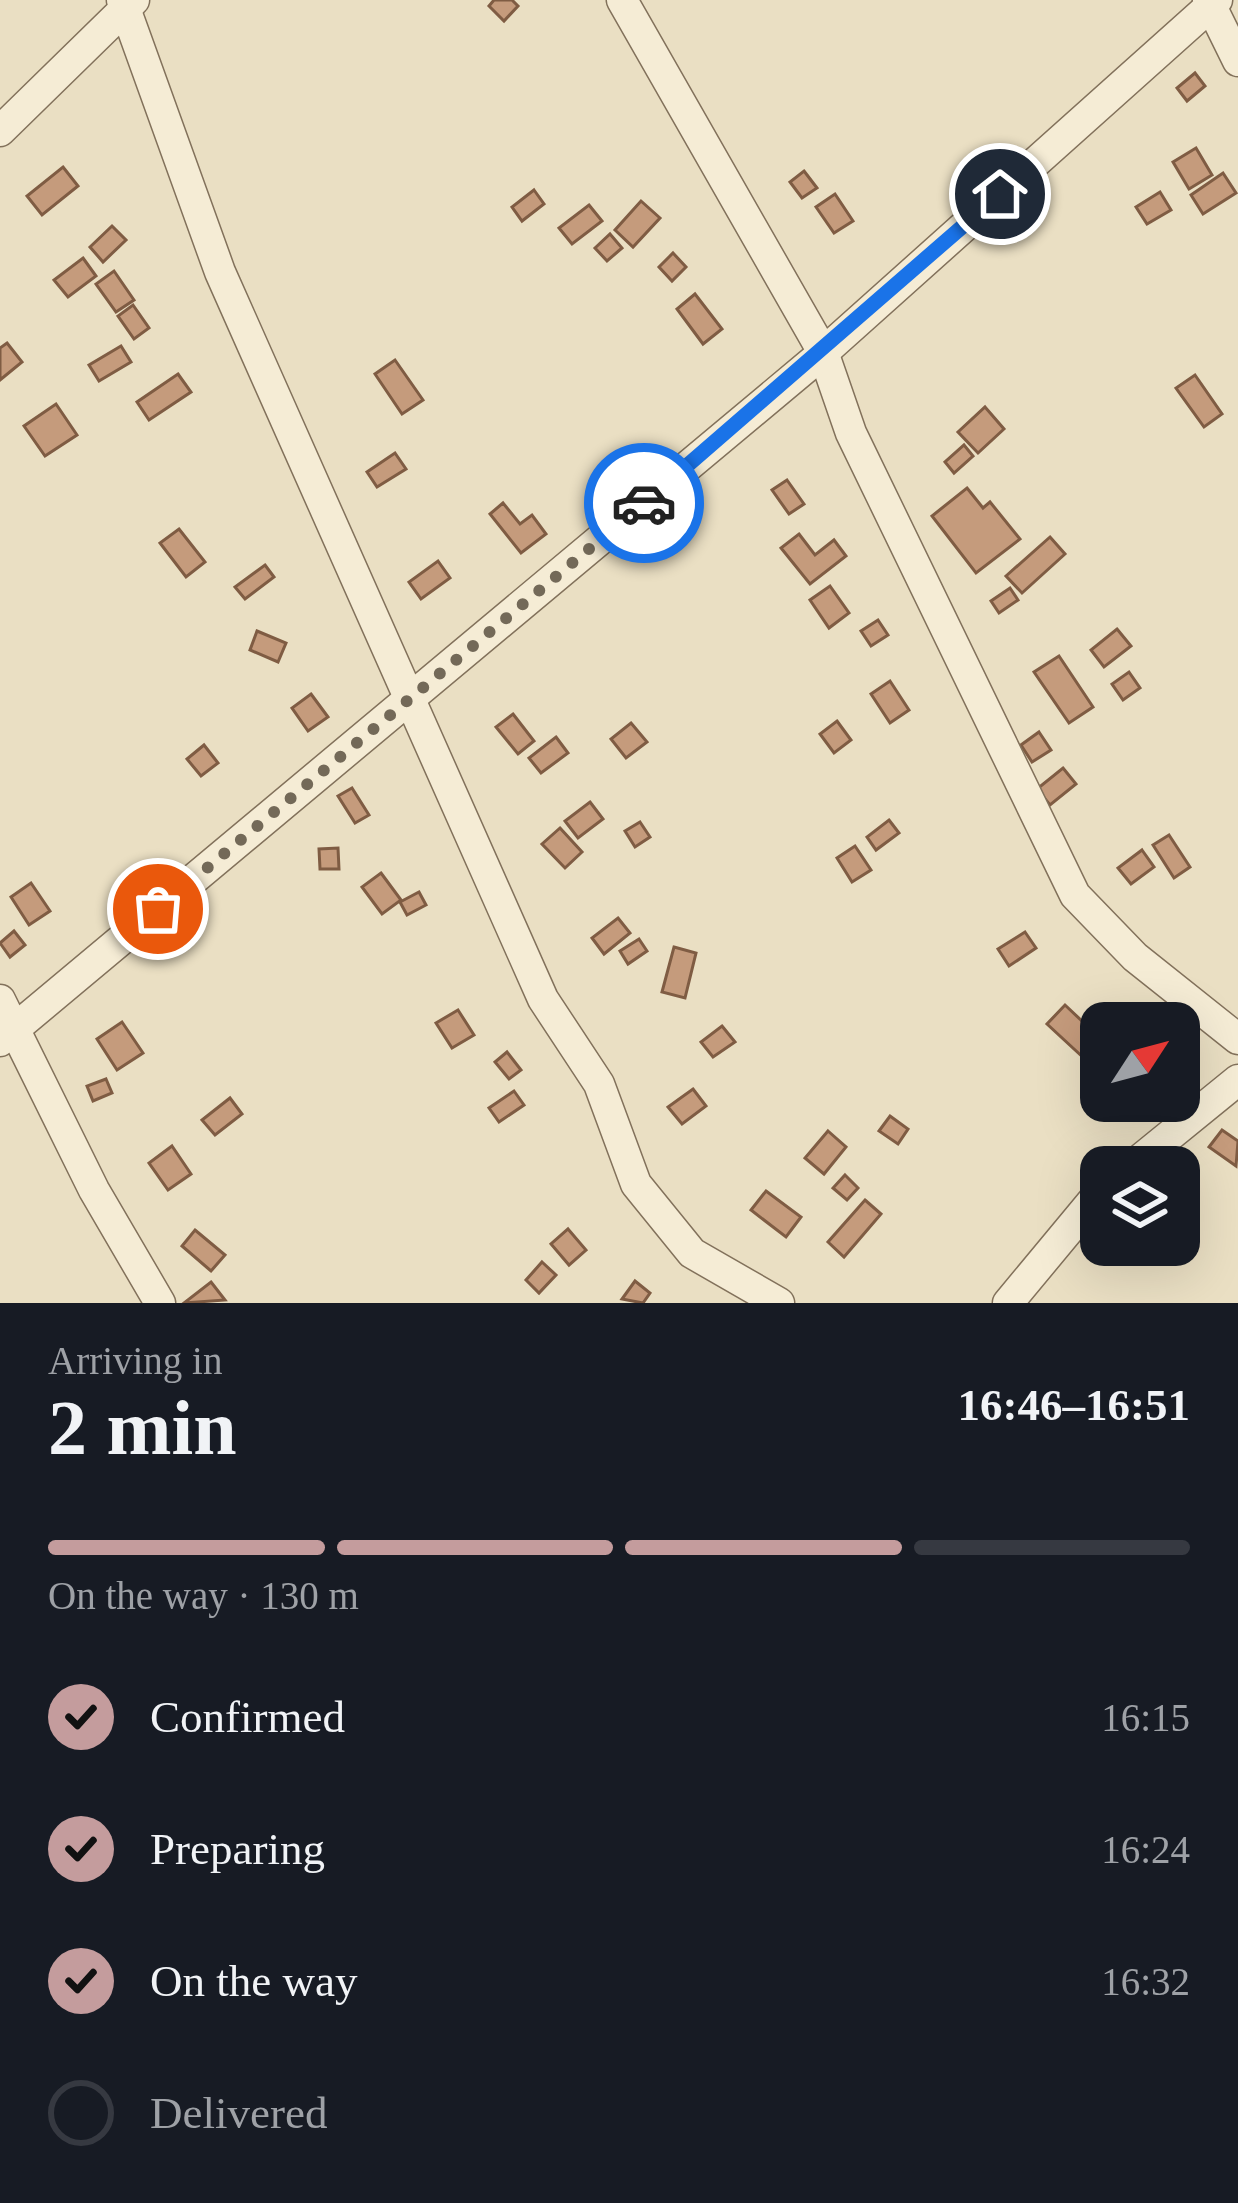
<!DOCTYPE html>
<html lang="en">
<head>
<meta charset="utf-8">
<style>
	:root { --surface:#171b24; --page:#20242c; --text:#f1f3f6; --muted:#9ea1a6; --line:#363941; --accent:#c49c9d }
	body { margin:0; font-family:"Times New Roman",serif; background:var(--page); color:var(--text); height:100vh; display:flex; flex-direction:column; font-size:45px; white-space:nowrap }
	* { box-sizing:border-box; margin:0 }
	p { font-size:39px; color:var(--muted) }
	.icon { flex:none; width:66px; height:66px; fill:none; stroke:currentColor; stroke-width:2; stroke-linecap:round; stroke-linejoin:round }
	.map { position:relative; height:1303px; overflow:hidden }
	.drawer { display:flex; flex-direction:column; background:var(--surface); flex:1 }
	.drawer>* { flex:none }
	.needle { width:78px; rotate:54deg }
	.fabs { position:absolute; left:1080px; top:1002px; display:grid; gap:24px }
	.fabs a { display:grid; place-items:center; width:120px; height:120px; border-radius:24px; background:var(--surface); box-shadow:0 12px 48px #0002; font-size:60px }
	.pin { position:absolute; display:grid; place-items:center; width:102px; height:102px; color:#fff; margin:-51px; border:6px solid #fff; border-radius:50%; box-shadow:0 3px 12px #0007 }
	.courier { position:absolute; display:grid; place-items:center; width:120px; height:120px; margin:-60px; border:9px solid #1a73e8; border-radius:50%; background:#fff; color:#222; box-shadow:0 3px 15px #0007 }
	.overview em { font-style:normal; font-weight:700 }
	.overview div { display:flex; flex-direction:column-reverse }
	.overview { display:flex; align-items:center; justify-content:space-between; height:204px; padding:0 48px }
	h1 { font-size:78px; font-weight:700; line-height:90px }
	.bar { display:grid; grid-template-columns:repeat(4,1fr); gap:18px 12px; align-content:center; height:144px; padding:0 48px }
	.bar i { height:15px; border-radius:9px; background:var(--line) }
	.bar .current { background:var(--accent) }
	.bar p { grid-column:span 4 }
	ol { padding:0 48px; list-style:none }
	li { display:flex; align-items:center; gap:36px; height:132px }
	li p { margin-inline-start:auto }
	li .icon { padding:12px; border-radius:50%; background:var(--accent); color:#111; stroke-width:4 }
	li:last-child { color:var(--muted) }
	li i { width:66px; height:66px; border:6px solid var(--line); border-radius:50% }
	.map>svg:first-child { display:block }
</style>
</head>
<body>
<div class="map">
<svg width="1238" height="1303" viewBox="0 0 1238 1303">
	<rect width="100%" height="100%" fill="#eadfc3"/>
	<g fill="#c59b7c" stroke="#7f5c43" stroke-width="3">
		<path d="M494,0h18l6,6 -14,15 -15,-15z"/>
		<path d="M1195,73l10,13 -18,15 -10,-13z"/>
		<path d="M1196,148l16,27 -23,14 -16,-27z"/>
		<path d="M63,167l15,19 -36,29 -15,-19z"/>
		<path d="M804,171l13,17 -15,10 -12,-16z"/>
		<path d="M1223,173l13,20 -33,21 -12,-19z"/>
		<path d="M534,190l10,14 -22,17 -10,-14z"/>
		<path d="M1160,192l11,18 -24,14 -11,-17z"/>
		<path d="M835,194l18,27 -19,12 -18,-26z"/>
		<path d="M641,201l19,17 -27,29 -18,-17z"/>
		<path d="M589,205l13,16 -30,23 -13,-16z"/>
		<path d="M112,226l14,14 -23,22 -13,-15z"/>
		<path d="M610,234l12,14 -15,13 -12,-13z"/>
		<path d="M673,253l13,14 -14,14 -13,-14z"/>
		<path d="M83,258l13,18 -28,21 -14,-17z"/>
		<path d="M114,271l20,29 -18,12 -20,-28z"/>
		<path d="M695,294l27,35 -19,15 -26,-35z"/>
		<path d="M133,305l16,23 -15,11 -16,-23z"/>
		<path d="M7,343l15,19 -22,18v-32z"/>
		<path d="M121,346l10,16 -32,19 -10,-16z"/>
		<path d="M395,360l28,40 -21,14 -27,-40z"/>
		<path d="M178,374l13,18 -42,28 -12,-18z"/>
		<path d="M1195,375l27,39 -18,13 -28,-39z"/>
		<path d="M56,404l21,31 -32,21 -21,-30z"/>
		<path d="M985,407l19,22 -26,24 -20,-21z"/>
		<path d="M964,445l9,11 -19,17 -9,-11z"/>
		<path d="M395,453l11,16 -29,18 -10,-15z"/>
		<path d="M787,480l17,24 -15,10 -17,-24z"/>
		<path d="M967,488l16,20 7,-6 30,37 -44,34 -44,-57z"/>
		<path d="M503,503l17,21 12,-9 14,19 -25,19 -31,-39z"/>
		<path d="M179,529l26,33 -19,15 -26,-34z"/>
		<path d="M799,534l16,21 19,-15 12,16 -36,28 -29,-36z"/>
		<path d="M1050,537l15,17 -43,39 -16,-17z"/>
		<path d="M438,561l12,17 -29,21 -12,-17z"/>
		<path d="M265,565l9,12 -29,22 -10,-12z"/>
		<path d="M830,586l19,27 -20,15 -19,-28z"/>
		<path d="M1010,588l8,12 -19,13 -8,-12z"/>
		<path d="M878,620l10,15 -17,11 -10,-15z"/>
		<path d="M1117,629l14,17 -27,21 -13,-17z"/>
		<path d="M257,631l29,12 -8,19 -28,-12z"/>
		<path d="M1059,656l34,51 -24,16 -35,-51z"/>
		<path d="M1129,672l11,16 -17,12 -11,-16z"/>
		<path d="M890,681l19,29 -19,13 -19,-29z"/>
		<path d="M311,694l17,23 -20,14 -16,-23z"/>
		<path d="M513,714l21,27 -16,13 -22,-27z"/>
		<path d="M837,721l14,19 -17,13 -14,-19z"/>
		<path d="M631,723l16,19 -21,16 -15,-19z"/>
		<path d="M1039,732l12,18 -19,12 -11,-17z"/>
		<path d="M556,737l12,16 -27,20 -12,-15z"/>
		<path d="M204,745l14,18 -17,13 -14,-17z"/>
		<path d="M1063,768l13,16 -26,21 -13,-16z"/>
		<path d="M352,788l17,27 -14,8 -17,-27z"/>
		<path d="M590,802l13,17 -25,19 -13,-17z"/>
		<path d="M889,820l10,13 -23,17 -9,-13z"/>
		<path d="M640,822l10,15 -15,10 -10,-16z"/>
		<path d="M560,828l22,24 -17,16 -23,-24z"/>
		<path d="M1169,835l21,32 -16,11 -21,-33z"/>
		<path d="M855,846l16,24 -19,12 -15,-24z"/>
		<path d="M338,848l1,21h-19l-1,-20z"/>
		<path d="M1142,850l12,17 -23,17 -13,-16z"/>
		<path d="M381,873l20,27 -19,14 -20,-27z"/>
		<path d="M31,883l19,28 -21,14 -18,-28z"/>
		<path d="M419,892l7,13 -19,10 -7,-13z"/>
		<path d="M618,918l12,15 -26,21 -12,-16z"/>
		<path d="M14,931l11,14 -15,12 -10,-14z"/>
		<path d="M1025,932l11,16 -27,18 -11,-17z"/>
		<path d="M639,939l8,12 -19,13 -8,-13z"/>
		<path d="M674,947l22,6 -11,45 -23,-6z"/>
		<path d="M1065,1005l36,34 -14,22 -40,-37z"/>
		<path d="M458,1010l16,25 -22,13 -16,-25z"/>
		<path d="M122,1022l21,31 -26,17 -20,-31z"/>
		<path d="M722,1026l13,16 -22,15 -12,-15z"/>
		<path d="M507,1052l14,18 -12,9 -14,-17z"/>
		<path d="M106,1079l6,14 -19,8 -6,-15z"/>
		<path d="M693,1089l13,17 -24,18 -14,-17z"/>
		<path d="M514,1091l10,14 -25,17 -10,-14z"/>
		<path d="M230,1098l12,16 -27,21 -13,-15z"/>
		<path d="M890,1116l18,13 -10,15 -19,-13z"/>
		<path d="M1222,1130l16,11 -2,25 -27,-19z"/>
		<path d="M828,1131l18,16 -22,27 -19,-16z"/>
		<path d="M172,1146l19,28 -23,16 -19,-27z"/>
		<path d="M845,1175l13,13 -11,12 -14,-12z"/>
		<path d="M766,1191l35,26 -15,20 -35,-27z"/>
		<path d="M865,1200l16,14 -37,43 -16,-15z"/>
		<path d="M568,1229l18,21 -17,15 -18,-21z"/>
		<path d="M195,1230l30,25 -14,16 -29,-25z"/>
		<path d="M542,1262l14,13 -17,18 -13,-13z"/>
		<path d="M635,1281l15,12 -7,10 -21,-4z"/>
		<path d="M211,1282l14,18 -41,3z"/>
	</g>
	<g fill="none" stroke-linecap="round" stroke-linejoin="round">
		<g stroke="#82715b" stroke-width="33">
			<g id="minor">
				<path d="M122,0l98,272 323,727 56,85 37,100 56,69 87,50"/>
				<path d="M622,0l201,352 28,81 224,462 60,62 103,82"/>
				<path d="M1208,0l30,61"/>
				<path d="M0,131l134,-131"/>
				<path d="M0,1000l94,190 66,113"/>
				<path d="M0,1041l816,-682 401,-359"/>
				<path d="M1131,1167l107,-87"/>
				<path d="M1008,1303l93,-112"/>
			</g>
		</g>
		<use href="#minor" stroke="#f5ecd5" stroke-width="30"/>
	</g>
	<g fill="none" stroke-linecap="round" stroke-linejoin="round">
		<path stroke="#736958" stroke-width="12" stroke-dasharray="0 21.6" d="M158,909l486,-406"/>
		<path stroke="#1a73e8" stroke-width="15" d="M644,503l356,-309"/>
	</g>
</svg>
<div class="fabs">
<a><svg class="needle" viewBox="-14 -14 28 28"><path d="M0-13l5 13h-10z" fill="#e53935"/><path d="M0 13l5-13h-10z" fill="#9ea1a6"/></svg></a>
<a><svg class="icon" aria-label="layers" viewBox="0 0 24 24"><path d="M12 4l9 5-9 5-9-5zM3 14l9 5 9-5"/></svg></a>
</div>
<div class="pin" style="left:158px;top:909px;background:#ea580c"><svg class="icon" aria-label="bag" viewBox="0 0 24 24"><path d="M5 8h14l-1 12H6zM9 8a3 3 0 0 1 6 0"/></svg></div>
<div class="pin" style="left:1000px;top:194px;background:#1f2937"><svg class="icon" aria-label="home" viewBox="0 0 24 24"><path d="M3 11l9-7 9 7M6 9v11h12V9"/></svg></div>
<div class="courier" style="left:644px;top:503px"><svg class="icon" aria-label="car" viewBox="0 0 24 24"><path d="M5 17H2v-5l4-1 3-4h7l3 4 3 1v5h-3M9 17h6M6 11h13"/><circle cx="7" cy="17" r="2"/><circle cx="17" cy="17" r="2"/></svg></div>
</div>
<section class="drawer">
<div class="overview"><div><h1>2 min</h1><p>Arriving in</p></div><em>16:46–16:51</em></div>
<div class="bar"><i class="current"></i><i class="current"></i><i class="current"></i><i></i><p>On the way · 130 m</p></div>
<ol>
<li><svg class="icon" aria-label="check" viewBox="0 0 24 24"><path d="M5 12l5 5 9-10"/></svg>Confirmed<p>16:15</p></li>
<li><svg class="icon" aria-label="check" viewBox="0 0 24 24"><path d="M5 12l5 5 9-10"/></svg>Preparing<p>16:24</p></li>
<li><svg class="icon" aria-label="check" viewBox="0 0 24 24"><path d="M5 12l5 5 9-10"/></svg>On the way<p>16:32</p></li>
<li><i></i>Delivered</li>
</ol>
</section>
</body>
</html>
